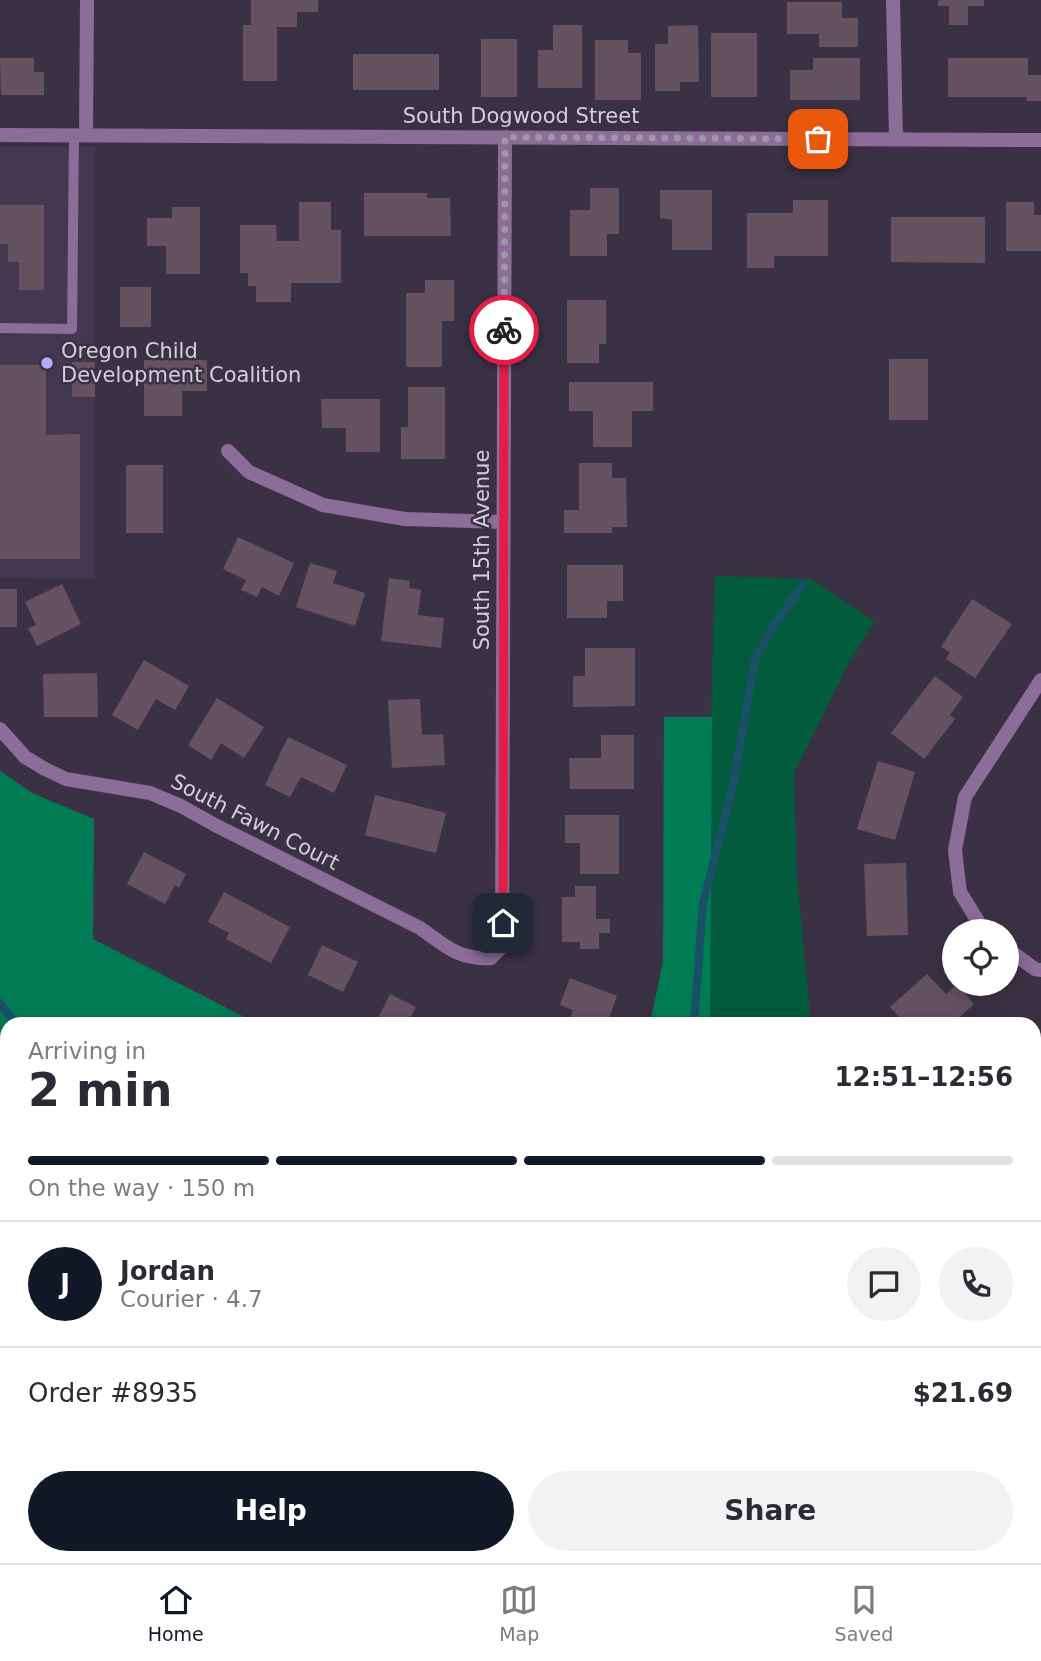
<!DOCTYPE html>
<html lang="en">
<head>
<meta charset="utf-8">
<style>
	:root { --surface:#fff; --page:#f2f2f3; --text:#2b2b33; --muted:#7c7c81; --line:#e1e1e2; --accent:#111827 }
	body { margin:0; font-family:"DejaVu Sans",sans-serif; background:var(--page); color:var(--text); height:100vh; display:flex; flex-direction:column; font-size:26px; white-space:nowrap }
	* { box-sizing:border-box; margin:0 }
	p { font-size:23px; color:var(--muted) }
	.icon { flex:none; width:38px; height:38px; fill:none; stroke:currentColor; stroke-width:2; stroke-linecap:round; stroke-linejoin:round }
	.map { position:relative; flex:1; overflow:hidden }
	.drawer { position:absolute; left:0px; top:1017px; width:1041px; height:548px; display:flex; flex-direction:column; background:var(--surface); border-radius:21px 21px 0 0; box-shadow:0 4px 18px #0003 }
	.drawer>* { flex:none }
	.controls { position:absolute; left:942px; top:919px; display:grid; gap:14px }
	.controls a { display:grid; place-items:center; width:77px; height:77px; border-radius:50%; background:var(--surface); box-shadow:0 4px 18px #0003; font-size:35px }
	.pin { position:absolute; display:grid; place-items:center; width:60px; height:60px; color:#fff; margin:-30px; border-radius:14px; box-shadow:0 4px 10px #0006 }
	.courier { position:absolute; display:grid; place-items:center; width:70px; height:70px; margin:-35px; border:5px solid #e11d48; border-radius:50%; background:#fff; color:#222; box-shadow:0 2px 9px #0007 }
	.headline em { font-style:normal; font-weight:600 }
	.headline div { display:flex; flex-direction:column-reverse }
	.headline { display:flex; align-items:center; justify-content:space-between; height:119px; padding:0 28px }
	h1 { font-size:46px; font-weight:600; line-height:52px }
	.bar { display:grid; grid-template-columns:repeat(4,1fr); gap:10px 7px; align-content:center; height:84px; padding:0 28px }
	.bar i { height:9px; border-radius:5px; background:var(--line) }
	.bar .active { background:var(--accent) }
	.bar p { grid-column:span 4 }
	.line { display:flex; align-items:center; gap:18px; padding:0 28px; border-top:2px solid var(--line) }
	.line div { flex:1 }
	.round { display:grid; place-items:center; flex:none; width:74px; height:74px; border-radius:37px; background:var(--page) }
	.primary-button { display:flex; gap:14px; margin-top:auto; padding:14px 28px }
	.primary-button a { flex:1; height:80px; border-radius:42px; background:var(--accent); color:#fff; font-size:28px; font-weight:600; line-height:80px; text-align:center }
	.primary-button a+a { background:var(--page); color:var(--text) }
	.menu { display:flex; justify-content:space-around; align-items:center; height:98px; border-top:2px solid var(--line); background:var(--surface); font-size:19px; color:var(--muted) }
	.menu a { display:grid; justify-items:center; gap:4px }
	.menu .active { color:var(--accent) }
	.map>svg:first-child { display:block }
</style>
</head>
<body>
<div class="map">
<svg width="1041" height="1563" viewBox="0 0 1041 1563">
	<rect width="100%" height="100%" fill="#3a3244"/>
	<path fill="#433850" d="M0,147h95v432l-95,-1z"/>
	<g fill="#025b3d">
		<path d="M715,576l96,3 63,42 -29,49 -51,104 3,103 14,147h-161l13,-62 1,-245h47z"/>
		<path d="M1034,1264h7v275l-7,-9z"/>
	</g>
	<g fill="#007c55">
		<path d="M664,717h48l-2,307h-60l13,-62z"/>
		<path d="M0,771l34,23 60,25 -1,120 165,85h-251v112l-7,-3z"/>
		<path d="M1034,1311h7v228l-7,-9z"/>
	</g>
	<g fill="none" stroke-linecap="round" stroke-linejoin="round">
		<g stroke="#195067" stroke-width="8">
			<path d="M0,1003l15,21"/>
			<path d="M694,1024l9,-121 30,-117 22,-127 21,-37 27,-37"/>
			<path d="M1034,1362l7,1"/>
		</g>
	</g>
	<g fill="#645260">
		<path d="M251,0h67v12h-21v15h-20v54h-34v-56h8z"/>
		<path d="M938,0h46v6h-16v19h-19v-19h-11z"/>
		<path d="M787,2h55v16h16v29h-39v-13h-32z"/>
		<path d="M553,25h29v63h-44v-38h15z"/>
		<path d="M698,25l1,57h-19v9h-25v-47h13v-18z"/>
		<rect x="711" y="33" width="46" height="64"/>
		<rect x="481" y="39" width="36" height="58"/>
		<path d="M595,40h33v13h13v47h-46z"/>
		<rect x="353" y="54" width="86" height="36"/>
		<path d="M0,58h34v14h10v23h-43z"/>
		<path d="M813,58h47v42h-70v-30h23z"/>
		<path d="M948,58h80v17h13v26h-14v-4h-79z"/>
		<path d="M590,188h29v46h-12v22h-37v-46h20z"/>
		<path d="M660,190h52v60h-40v-30l-12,-2z"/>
		<path d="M364,193h63v5h23l1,38h-87z"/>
		<path d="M793,200h35v56h-54v12h-27v-55h46z"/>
		<path d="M299,202h32v28h10v53h-50v19h-35v-16h-8v-13h-8v-48h36l1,16h22z"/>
		<path d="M1006,202h28v13h7v36h-35z"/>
		<path d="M0,205h44v85h-25v-28h-11v-18h-8z"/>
		<path d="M172,207h28v67h-34v-28h-19v-28h25z"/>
		<path d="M891,217h94v46l-94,-1z"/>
		<path d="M425,280h29v41h-12v46h-36v-74h19z"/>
		<rect x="120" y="287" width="31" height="40"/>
		<path d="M567,300h39v44h-7v19h-32z"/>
		<rect x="889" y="359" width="39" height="61"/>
		<path d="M144,360h63v31h-25v25h-38z"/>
		<rect x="72" y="362" width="23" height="35"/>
		<path d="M0,365h46v70l34,-1v125h-80z"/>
		<path d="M569,382h84v29h-21v36h-39v-36h-24z"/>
		<path d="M408,387h37v72h-44v-32h7z"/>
		<path d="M321,399h59v53h-34v-24h-24z"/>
		<path d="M579,463h33v15h14l1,49h-15v6h-48v-23h15z"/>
		<rect x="126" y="465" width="37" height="68"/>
		<path d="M238,537l56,26 -15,33 -17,-9 -5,10 -16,-7 5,-10 -23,-11z"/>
		<path d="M310,563l27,8 -4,12 32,10 -10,33 -59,-19z"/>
		<path d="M567,565h56v36h-16v17h-40z"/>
		<path d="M389,578l21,3 -1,7 12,2 -3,25 26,3 -3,30 -60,-7z"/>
		<path d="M62,584l19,40 -44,22 -9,-18 8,-3 -11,-23z"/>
		<rect x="0" y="589" width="17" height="38"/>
		<path d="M972,599l40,25 -37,54 -29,-19 4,-7 -9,-5z"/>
		<path d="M585,648h50v58l-62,1v-31h12z"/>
		<path d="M144,660l45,26 -14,24 -19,-11 -18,31 -26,-15z"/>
		<path d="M97,673l1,44h-54l-1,-43z"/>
		<path d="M935,676l28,21 -13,18 5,4 -31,40 -33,-26z"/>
		<path d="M217,698l47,29 -20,31 -23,-15 -10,17 -23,-15z"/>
		<path d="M420,699l2,36 21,-1 2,31 -53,3 -4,-68z"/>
		<path d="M601,735h33v54h-64l-1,-31h32z"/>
		<path d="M288,737l59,28 -13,28 -33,-16 -11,20 -25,-12z"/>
		<path d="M878,761l37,11 -20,68 -38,-11z"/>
		<path d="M375,795l71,18 -10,40 -71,-18z"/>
		<path d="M565,815h54v59h-39v-31h-15z"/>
		<path d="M144,852l42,22 -7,14 -4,-3 -10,19 -38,-20z"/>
		<path d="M906,863l2,72 -41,1 -3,-72z"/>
		<path d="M575,886h21v33h14v14h-11v16h-19v-7h-18v-45h13z"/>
		<path d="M224,892l66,35 -19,36 -45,-24 3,-6 -21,-11z"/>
		<path d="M322,945l36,17 -15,30 -35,-17z"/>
		<path d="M927,974l19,20 11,-10 17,20 -22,20h-47l-15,-17z"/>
		<path d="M570,978l47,18 -10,28h-39l5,-14 -13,-5z"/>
		<path d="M390,994l26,13 -9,17h-32z"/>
		<path d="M7,1220v62h-7v-61z"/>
		<rect x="0" y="1330" width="7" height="60"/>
		<rect x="0" y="1464" width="7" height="73"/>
		<rect x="251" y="1558" width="26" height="5"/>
		<rect x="414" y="1558" width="42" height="5"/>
		<rect x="551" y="1558" width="36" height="5"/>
		<path d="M860,1558h56l-11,5h-57z"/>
	</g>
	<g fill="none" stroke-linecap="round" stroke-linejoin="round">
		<path stroke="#8c6c99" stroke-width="10" d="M0,328l72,1 2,-194"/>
		<g stroke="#8c6c99" stroke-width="14">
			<path d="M893,0l3,139"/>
			<path d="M0,135l1041,5"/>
			<path d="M86,135l1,-135"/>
			<path d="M228,451l21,21 74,33 82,14 98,3"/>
			<path d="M0,729l25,28 20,12 21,10 84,14 31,13 34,19 205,103c25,18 39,32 71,30l11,-11 3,-810"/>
			<path d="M984,931l-24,-39 -5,-42 10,-53 76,-117"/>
			<path d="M1006,948l29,21 6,1"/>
			<path d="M0,1435h7"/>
			<path d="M505,1563l1,-5"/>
		</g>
	</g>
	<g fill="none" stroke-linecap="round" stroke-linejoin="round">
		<path stroke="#9d98a6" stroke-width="7" stroke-dasharray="0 12.6" d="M504,330l1,-193 313,2"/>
		<path stroke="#e11d48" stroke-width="9" d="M503,923l1,-593"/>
	</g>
	<circle fill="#afaefa" stroke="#3a3244" stroke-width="2.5" cx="47" cy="363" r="7"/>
	<g text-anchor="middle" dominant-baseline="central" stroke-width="5" stroke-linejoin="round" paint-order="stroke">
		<g font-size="21" fill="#d3cfda" stroke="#3a3244">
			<text x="521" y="116">South Dogwood Street</text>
			<text transform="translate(482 550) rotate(-90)">South 15th Avenue</text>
			<text transform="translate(255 822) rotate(27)">South Fawn Court</text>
		</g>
		<g font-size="21" fill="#d3cfda" stroke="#3a3244" text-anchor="start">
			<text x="61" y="351">Oregon Child<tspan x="61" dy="24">Development Coalition</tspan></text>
		</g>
	</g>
</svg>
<div class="controls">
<a><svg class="icon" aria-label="locate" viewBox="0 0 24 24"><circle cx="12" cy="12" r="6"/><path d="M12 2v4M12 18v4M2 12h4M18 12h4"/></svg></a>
</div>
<div class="pin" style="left:818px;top:139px;background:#ea580c"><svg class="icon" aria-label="bag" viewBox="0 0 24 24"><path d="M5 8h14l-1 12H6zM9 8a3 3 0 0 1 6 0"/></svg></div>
<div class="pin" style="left:503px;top:923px;background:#1f2937"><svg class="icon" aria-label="home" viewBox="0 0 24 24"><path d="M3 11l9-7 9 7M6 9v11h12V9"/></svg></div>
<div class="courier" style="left:504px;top:330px"><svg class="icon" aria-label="bike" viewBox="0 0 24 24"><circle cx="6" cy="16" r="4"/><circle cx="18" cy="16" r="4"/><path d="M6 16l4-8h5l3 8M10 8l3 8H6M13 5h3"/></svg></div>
<section class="drawer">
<div class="headline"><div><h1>2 min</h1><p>Arriving in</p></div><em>12:51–12:56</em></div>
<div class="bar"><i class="active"></i><i class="active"></i><i class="active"></i><i></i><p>On the way · 150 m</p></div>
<div class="line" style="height:126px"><b class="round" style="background:var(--accent);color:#fff">J</b><div><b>Jordan</b><p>Courier · 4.7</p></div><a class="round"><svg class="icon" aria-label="chat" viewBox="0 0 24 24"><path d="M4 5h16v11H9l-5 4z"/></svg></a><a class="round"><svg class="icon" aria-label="phone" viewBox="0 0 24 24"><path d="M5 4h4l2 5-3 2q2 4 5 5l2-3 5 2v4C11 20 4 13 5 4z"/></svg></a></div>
<div class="line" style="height:91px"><div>Order #8935</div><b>$21.69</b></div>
<div class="primary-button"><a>Help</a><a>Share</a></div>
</section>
</div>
<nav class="menu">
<a class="active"><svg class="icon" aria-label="home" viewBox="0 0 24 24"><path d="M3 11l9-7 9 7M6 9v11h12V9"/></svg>Home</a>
<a><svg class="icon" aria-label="map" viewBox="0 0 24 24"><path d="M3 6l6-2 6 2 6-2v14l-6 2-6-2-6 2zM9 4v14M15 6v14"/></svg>Map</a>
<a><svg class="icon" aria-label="saved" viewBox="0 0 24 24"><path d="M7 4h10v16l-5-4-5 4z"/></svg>Saved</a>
</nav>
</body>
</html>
